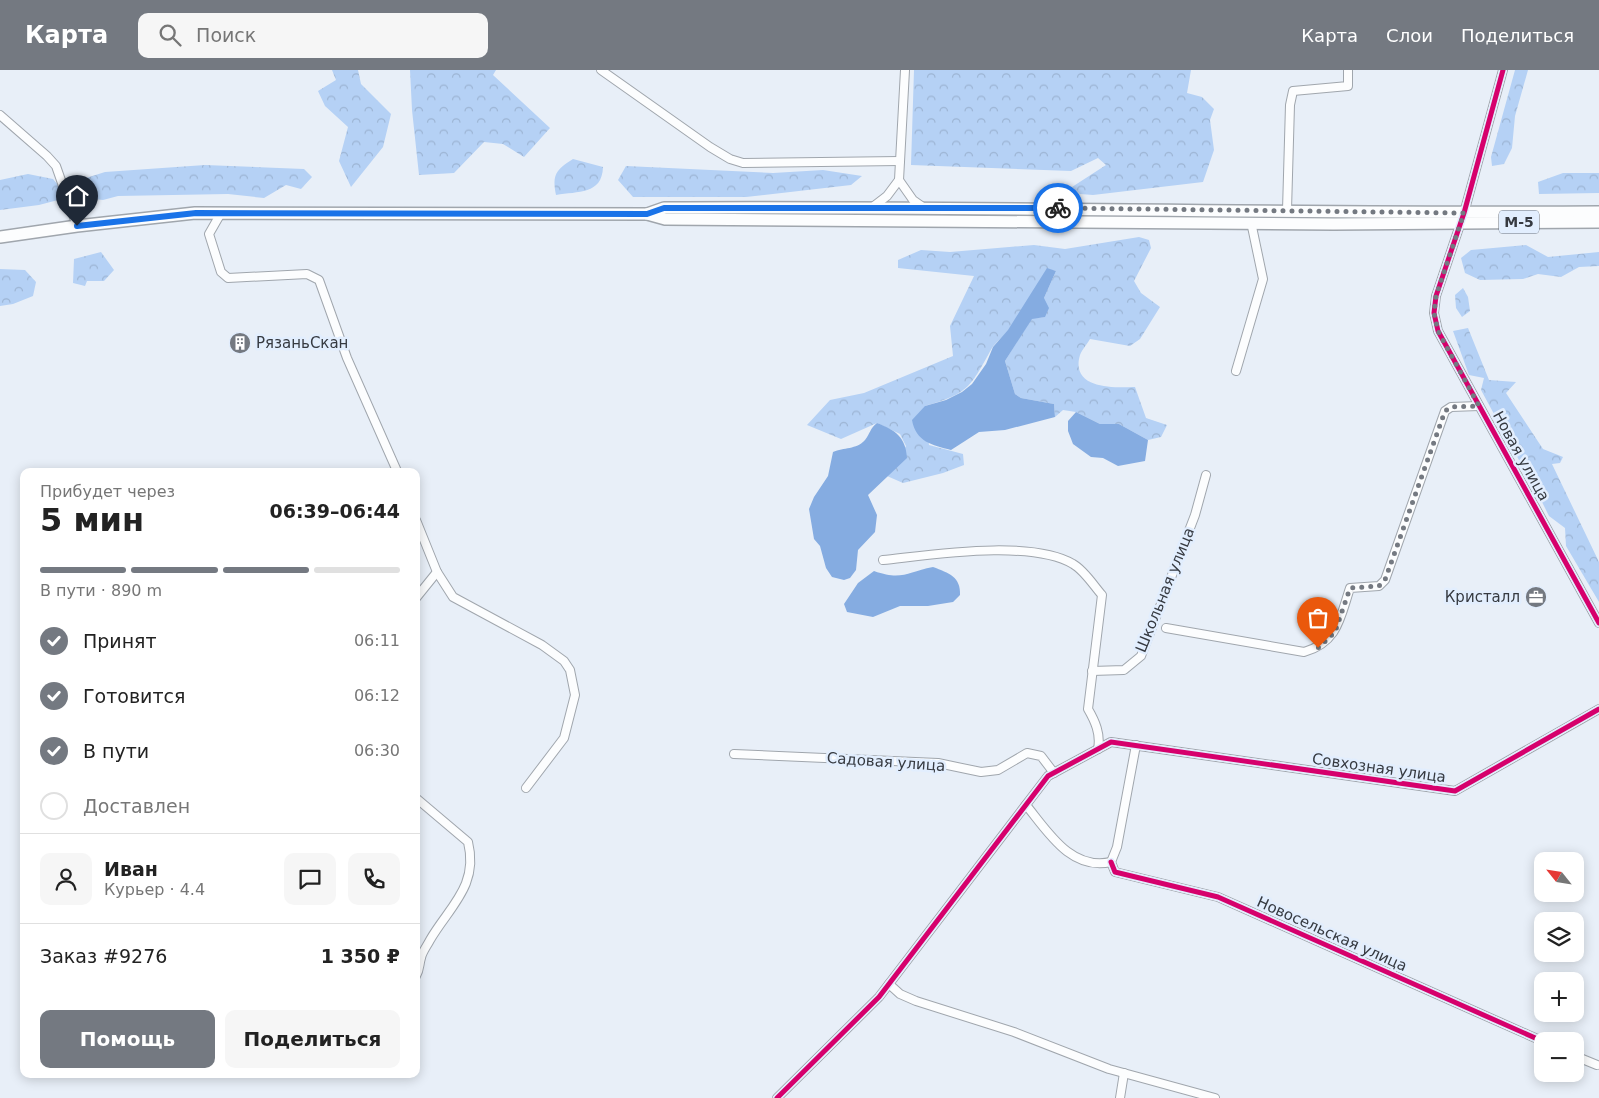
<!DOCTYPE html>
<html lang="ru">
<head>
<meta charset="utf-8">
<style>
	:root { --surface:#fff; --page:#f6f6f6; --text:#222; --muted:#767676; --line:#e0e0e0; --accent:#747981 }
	body { margin:0; font-family:"DejaVu Sans",sans-serif; background:var(--page); color:var(--text); height:100vh; display:flex; flex-direction:column; font-size:19px; white-space:nowrap }
	* { box-sizing:border-box; margin:0 }
	p { font-size:16px; color:var(--muted) }
	.icon { flex:none; width:28px; height:28px; fill:none; stroke:currentColor; stroke-width:2; stroke-linecap:round; stroke-linejoin:round }
	.map { position:relative; flex:1; overflow:hidden }
	.drawer { position:absolute; left:20px; top:398px; width:400px; height:610px; display:flex; flex-direction:column; background:var(--surface); border-radius:10px; box-shadow:0 2px 12px #0003 }
	.drawer>* { flex:none }
	.needle { width:32px; rotate:300deg }
	.tools { position:absolute; left:1534px; top:782px; display:grid; gap:10px }
	.tools a { display:grid; place-items:center; width:50px; height:50px; border-radius:10px; background:var(--surface); box-shadow:0 2px 12px #0003; font-size:25px }
	.pin { position:absolute; display:grid; place-items:center; width:42px; height:42px; color:#fff; margin:-51px -21px; border-radius:50% 50% 50% 0; rotate:-45deg; box-shadow:0 0 5px #0007 }
	.pin .icon { rotate:45deg }
	.courier { position:absolute; display:grid; place-items:center; width:50px; height:50px; margin:-25px; border:4px solid #1a73e8; border-radius:50%; background:#fff; color:#222; box-shadow:0 1px 6px #0007 }
	.overview em { font-style:normal; font-weight:700 }
	.overview div { display:flex; flex-direction:column-reverse }
	.overview { display:flex; align-items:center; justify-content:space-between; height:85px; padding:0 20px }
	h1 { font-size:32px; font-weight:700; line-height:38px }
	.bar { display:grid; grid-template-columns:repeat(4,1fr); gap:8px 5px; align-content:center; height:60px; padding:0 20px }
	.bar i { height:6px; border-radius:4px; background:var(--line) }
	.bar .on { background:var(--accent) }
	.bar p { grid-column:span 4 }
	.line { display:flex; align-items:center; gap:12px; padding:0 20px; border-top:1px solid var(--line) }
	.line div { flex:1 }
	.round { display:grid; place-items:center; flex:none; width:52px; height:52px; border-radius:10px; background:var(--page) }
	ol { padding:0 20px; list-style:none }
	li { display:flex; align-items:center; gap:15px; height:55px }
	li p { margin-inline-start:auto }
	li .icon { padding:5px; border-radius:50%; background:var(--accent); color:#fff; stroke-width:4 }
	li:last-child { color:var(--muted) }
	li i { width:28px; height:28px; border:2px solid var(--line); border-radius:50% }
	.button { display:flex; gap:10px; margin-top:auto; padding:10px 20px }
	.button a { flex:1; height:58px; border-radius:10px; background:var(--accent); color:#fff; font-size:20px; font-weight:700; line-height:58px; text-align:center }
	.button a+a { background:var(--page); color:var(--text) }
	header { display:flex; align-items:center; gap:30px; box-sizing:border-box; height:70px; padding:0 25px; background:var(--accent); color:#fff }
	header strong { font-size:24px }
	nav { display:flex; gap:28px; margin-inline-start:auto; font-size:18px }
	.search { width:350px; height:45px; background:var(--page); display:flex; align-items:center; gap:12px; box-sizing:border-box; padding:0 18px; border-radius:10px; color:var(--muted); font-size:19px }
	.map>svg:first-child { display:block }
</style>
</head>
<body>
<header>
<strong>Карта</strong>
<div class="search"><svg class="icon" aria-label="search" viewBox="0 0 24 24"><circle cx="10" cy="10" r="6"/><path d="M15 15l6 6"/></svg>Поиск</div>
<nav><a>Карта</a><a>Слои</a><a>Поделиться</a></nav>
</header>
<div class="map">
<svg width="1599" height="1028" viewBox="0 0 1599 1028">
	<defs>
		<pattern id="forest-crowns" width="20" height="18" patternUnits="userSpaceOnUse" patternTransform="scale(1.25)"><rect width="20" height="18" fill="#b5d1f5"/><path d="M2 6a3 3 0 1 1 6 0M12 15a3 3 0 1 1 6 0" fill="none" stroke="#9cb4d3"/></pattern>
	</defs>
	<rect width="100%" height="100%" fill="#e8eff8"/>
	<g fill="url(#forest-crowns)">
		<path d="M332,0h26l3,14 30,30 -8,33 -32,40 -12,-26 9,-34 -23,-21 -7,-15 18,-11z"/>
		<path d="M410,0h86l-3,5 57,53 -26,29 -21,-13 -19,-2 -30,31 -35,2 -7,-65z"/>
		<path d="M914,0h277l-4,23 15,4 12,12 -4,11 4,30 -11,32 -110,13 -13,-1 -8,-7 34,-22 -8,-7 -27,13 -160,-6z"/>
		<path d="M1515,0h13l-13,46 -3,32 -8,16 -12,2 -1,-9z"/>
		<path d="M573,89l30,8c-1,28 -25,24 -47,28 -4,-21 0,-25 17,-36z"/>
		<path d="M205,95l99,4 8,8 -11,12 -15,-4 -22,13 -36,-4 -110,2 -15,4 -19,-2 -3,-9 5,-11 19,-6z"/>
		<path d="M626,96l147,7 50,-3 39,6 -11,9 -105,12h-113l-15,-17z"/>
		<path d="M1563,103h36v20l-60,1 -1,-12z"/>
		<path d="M28,104l25,5 6,7 -1,14 -19,5 -39,5v-30z"/>
		<path d="M1139,167l10,3 2,8 -17,33 7,12 19,14 -20,32 -10,7 -40,-7c-3,5 -8,11 -10,16 -10,34 34,33 55,32l11,31 21,7 -6,12 -13,3 -29,-16h-19l-24,-12 -13,-2 -8,7 -1,-13 -33,-6 -6,-4 -10,-33 27,-43 13,-1 -1,-19 12,-27 -9,-2c-13,20 -24,43 -39,62 -5,6 -12,11 -16,17 -22,39 -22,45 -67,58l4,39 34,9 1,11 -21,8 -40,10 -16,-7 8,-8 11,-22 -6,-12 -23,-11 -36,16 -34,-14 23,-25 34,-7 89,-37 -3,-30 24,-50 -76,-8v-8l23,-10 29,2 84,-7 31,4z"/>
		<path d="M1526,175l22,12 51,-5v14l-20,1 -18,10 -23,-3 -15,5 -43,1 -15,-7 -4,-15 10,-8z"/>
		<path d="M101,182l13,18 -10,11h-17l-2,5 -12,-3 1,-24z"/>
		<path d="M0,199l25,1 11,12 -3,14 -20,8 -13,2z"/>
		<path d="M1463,218l5,9 2,14 -8,6 -6,-9 -1,-13z"/>
		<path d="M1468,258l21,52 27,2 -10,11 37,56 20,8 -3,6 -8,1 47,98v40l-33,-56 -1,-18 -16,-12 -17,-34 1,-12 -13,-8 -39,-72 3,-12 -15,-3 -16,-44z"/>
	</g>
	<g fill="#85ace1">
		<path d="M1047,198l9,3 -12,27 5,10 -4,9 -13,2 -27,42 10,33 6,4 33,6 1,13 -50,13 -26,2 -28,18c-19,-5 -35,-8 -39,-30l13,-14 21,-6 16,-8 10,-8 14,-20 7,-17 15,-17z"/>
		<path d="M1076,342l24,12h19l29,16 -3,21 -27,5 -15,-8 -12,-1 -18,-13 -5,-13v-10z"/>
		<path d="M877,353c18,7 29,14 30,35l-39,37 9,20 -2,17 -17,18 -2,20 -6,8 -6,2 -12,-3 -6,-9 -6,-22 -6,-7 -5,-30 5,-12 14,-21 5,-24c11,-5 23,-2 32,-12 5,-6 5,-12 12,-17z"/>
		<path d="M933,497c16,6 28,10 27,28l-7,7 -25,4h-28l-27,11 -26,-5 -3,-8 14,-21 16,-12c28,10 33,1 59,-4z"/>
	</g>
	<g fill="none" stroke-linecap="round" stroke-linejoin="round">
		<g stroke="#a0a6ad" stroke-width="10">
			<g id="minor">
				<path d="M601,0l109,77 20,12 13,4 157,-2"/>
				<path d="M1503,0l-39,143 -28,83 -2,17 4,18 161,292"/>
				<path d="M0,45l47,41 9,10 21,60"/>
				<path d="M899,110l14,20 10,7"/>
				<path d="M874,136l13,-10 12,-16 6,-110"/>
				<path d="M1287,140l3,-105 3,-14 55,-5v-16"/>
				<path d="M221,143l-12,21 12,38 7,6 79,-4 12,6 28,78 50,113"/>
				<path d="M1236,301l27,-92 -12,-57"/>
				<path d="M416,450l21,52 16,25 89,48 22,16 6,9 5,25 -11,43 -38,50"/>
				<path d="M883,490c48,-5 148,-21 190,4 11,6 21,22 29,31l-14,114c7,12 13,25 10,40"/>
				<path d="M416,528l21,-26"/>
				<path d="M1166,558l138,24c34,-10 36,-34 46,-64l29,-2 6,-6 60,-169 6,-4 28,-1"/>
				<path d="M1092,601l32,-1 17,-14 54,-141 11,-40"/>
				<path d="M734,684l204,9 43,9 17,-2 29,-17 14,3 13,17"/>
				<path d="M416,728l52,44c11,44 -19,65 -38,98 -3,6 -8,12 -9,18 -2,6 -1,11 -5,18"/>
				<path d="M1026,735c22,27 45,66 85,57"/>
				<path d="M1111,792l4,10 103,25 324,144"/>
				<path d="M1111,792l6,-15 19,-102"/>
				<path d="M889,914l11,10 16,7 98,31 95,37 106,29"/>
				<path d="M1575,986l22,9"/>
				<path d="M777,1028l102,-101 169,-221 63,-34 344,49 144,-82"/>
				<path d="M1120,1028l4,-25"/>
			</g>
		</g>
		<g stroke="#a0a6ad" stroke-width="14">
			<g id="highway">
				<path d="M647,144l17,-6c312,-2 623,6 935,4"/>
				<path d="M0,167l77,-11 118,-13 452,1 18,5 669,5 265,-2"/>
			</g>
		</g>
		<use href="#minor" stroke="#fcfdfe" stroke-width="8"/>
		<use href="#highway" stroke="#fcfdfe" stroke-width="11"/>
		<g stroke="#e2eefe" stroke-width="8">
			<g id="cycleway">
				<path d="M1503,0l-39,143 -28,83 -2,17 4,18 161,292"/>
				<path d="M1111,792l4,10 103,25 324,144"/>
				<path d="M777,1028l102,-101 169,-221 63,-34 344,49 144,-82"/>
			</g>
		</g>
		<use href="#cycleway" stroke="#d6006c" stroke-width="5"/>
	</g>
	<g fill="none" stroke-linecap="round" stroke-linejoin="round">
		<path stroke="#747981" stroke-width="5" stroke-dasharray="0 9" d="M1058,138l406,5 -28,83 -2,17 4,18 41,75 -28,1 -6,4 -60,169 -6,6 -29,2 -15,44 -17,16"/>
		<path stroke="#1a73e8" stroke-width="6" d="M77,156l119,-13 451,1 17,-6h394"/>
	</g>
	<defs>
		<g id="building-disc" transform="scale(1.125)"><circle r="9.5" fill="#747981" stroke="#e2eefe"/><path d="M-4-6H4V6H1V3H-1V6H-4ZM-2.5-4.3h1.7v1.8h-1.7ZM.8-4.3h1.7v1.8H.8ZM-2.5-1h1.7V.8h-1.7ZM.8-1h1.7V.8H.8Z" fill="#fff"/></g>
		<g id="office-disc" transform="scale(1.125)"><circle r="9.5" fill="#747981" stroke="#e2eefe"/><path d="M-6-3h4V-5.5h4V-3h4V5H-6ZM-1-4.5V-3h2v-1.5ZM-6 0V1H6V0Z" fill="#fff"/></g>
	</defs>
	<g fill-rule="evenodd">
		<use href="#building-disc" x="240" y="273"/>
		<use href="#office-disc" x="1536" y="527"/>
	</g>
	<g text-anchor="middle" dominant-baseline="central" stroke-width="5" stroke-linejoin="round" paint-order="stroke">
		<rect fill="#e2eefe" stroke="#6a707a" stroke-width="1" x="1499" y="140.5" width="40" height="23" rx="4"/>
		<g font-size="14" font-weight="bold" fill="#363a41">
			<text x="1519" y="152">М-5</text>
		</g>
		<g font-size="15" fill="#363a41" stroke="#e2eefe" text-anchor="start">
			<text x="256" y="273">РязаньСкан</text>
			<text x="1520" y="527" text-anchor="end">Кристалл</text>
		</g>
		<g font-size="15" fill="#363a41" stroke="#e2eefe">
			<text transform="translate(1521 386) rotate(61)">Новая улица</text>
			<text transform="translate(1165 520) rotate(-68)">Школьная улица</text>
			<text transform="translate(886 692) rotate(4)">Садовая улица</text>
			<text transform="translate(1379 698) rotate(8)">Совхозная улица</text>
			<text transform="translate(1332 864) rotate(24)">Новосельская улица</text>
		</g>
	</g>
</svg>
<div class="tools">
<a><svg class="needle" viewBox="-14 -14 28 28"><path d="M0-13l5 13h-10z" fill="#e53935"/><path d="M0 13l5-13h-10z" fill="#767676"/></svg></a>
<a><svg class="icon" aria-label="layers" viewBox="0 0 24 24"><path d="M12 4l9 5-9 5-9-5zM3 14l9 5 9-5"/></svg></a>
<a>+</a>
<a>−</a>
</div>
<div class="pin" style="left:1318px;top:578px;background:#ea580c"><svg class="icon" aria-label="bag" viewBox="0 0 24 24"><path d="M5 8h14l-1 12H6zM9 8a3 3 0 0 1 6 0"/></svg></div>
<div class="pin" style="left:77px;top:156px;background:#1f2937"><svg class="icon" aria-label="home" viewBox="0 0 24 24"><path d="M3 11l9-7 9 7M6 9v11h12V9"/></svg></div>
<div class="courier" style="left:1058px;top:138px"><svg class="icon" aria-label="bike" viewBox="0 0 24 24"><circle cx="6" cy="16" r="4"/><circle cx="18" cy="16" r="4"/><path d="M6 16l4-8h5l3 8M10 8l3 8H6M13 5h3"/></svg></div>
<section class="drawer">
<div class="overview"><div><h1>5 мин</h1><p>Прибудет через</p></div><em>06:39–06:44</em></div>
<div class="bar"><i class="on"></i><i class="on"></i><i class="on"></i><i></i><p>В пути · 890 m</p></div>
<ol>
<li><svg class="icon" aria-label="check" viewBox="0 0 24 24"><path d="M5 12l5 5 9-10"/></svg>Принят<p>06:11</p></li>
<li><svg class="icon" aria-label="check" viewBox="0 0 24 24"><path d="M5 12l5 5 9-10"/></svg>Готовится<p>06:12</p></li>
<li><svg class="icon" aria-label="check" viewBox="0 0 24 24"><path d="M5 12l5 5 9-10"/></svg>В пути<p>06:30</p></li>
<li><i></i>Доставлен</li>
</ol>
<div class="line" style="height:90px"><a class="round"><svg class="icon" aria-label="person" viewBox="0 0 24 24"><circle cx="12" cy="8" r="4"/><path d="M4 21q1-7 8-7t8 7"/></svg></a><div><b>Иван</b><p>Курьер · 4.4</p></div><a class="round"><svg class="icon" aria-label="chat" viewBox="0 0 24 24"><path d="M4 5h16v11H9l-5 4z"/></svg></a><a class="round"><svg class="icon" aria-label="phone" viewBox="0 0 24 24"><path d="M5 4h4l2 5-3 2q2 4 5 5l2-3 5 2v4C11 20 4 13 5 4z"/></svg></a></div>
<div class="line" style="height:65px"><div>Заказ #9276</div><b>1 350 ₽</b></div>
<div class="button"><a>Помощь</a><a>Поделиться</a></div>
</section>
</div>
</body>
</html>
